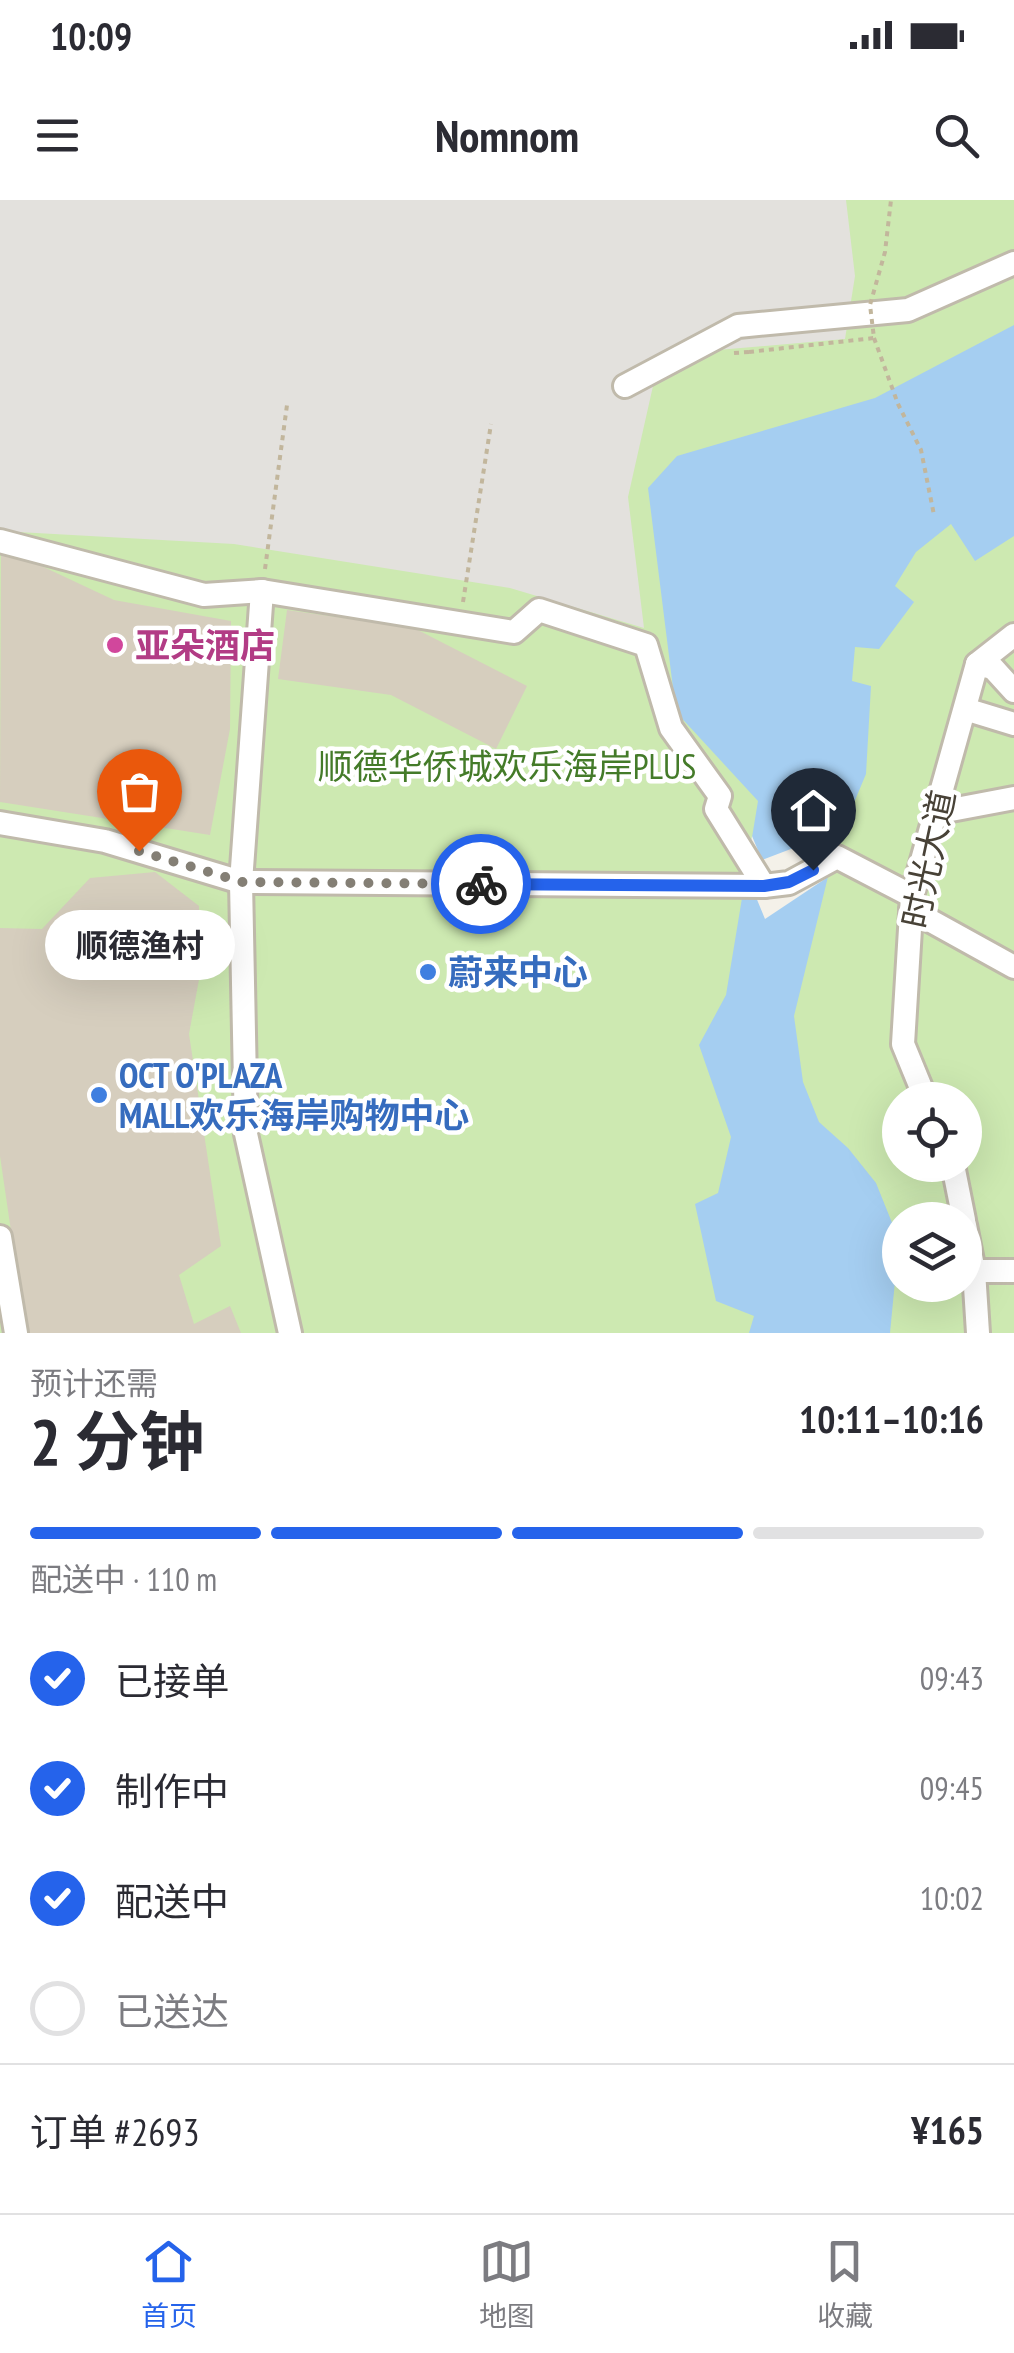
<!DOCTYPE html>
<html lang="zh">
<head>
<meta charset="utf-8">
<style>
	:root { --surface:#fff; --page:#f2f2f3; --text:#2b2b33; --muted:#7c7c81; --line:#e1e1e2; --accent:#2563eb }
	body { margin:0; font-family:"PT Sans Narrow","Noto Sans SC",sans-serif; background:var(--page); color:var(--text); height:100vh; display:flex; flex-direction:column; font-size:38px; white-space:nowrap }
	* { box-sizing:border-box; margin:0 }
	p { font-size:32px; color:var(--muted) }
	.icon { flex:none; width:55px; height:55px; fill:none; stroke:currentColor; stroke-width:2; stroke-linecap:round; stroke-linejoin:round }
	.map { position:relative; height:1133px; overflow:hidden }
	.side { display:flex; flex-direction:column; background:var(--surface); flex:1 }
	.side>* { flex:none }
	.controls { position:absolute; left:882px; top:882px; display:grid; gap:20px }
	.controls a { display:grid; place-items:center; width:100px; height:100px; border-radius:50%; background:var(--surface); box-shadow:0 10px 40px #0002; font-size:50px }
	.pin { position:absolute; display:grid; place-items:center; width:85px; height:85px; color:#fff; margin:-102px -42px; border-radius:50% 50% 50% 0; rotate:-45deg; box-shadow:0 0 10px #0007 }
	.pin .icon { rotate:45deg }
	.courier { position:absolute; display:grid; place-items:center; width:100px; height:100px; margin:-50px; border:8px solid #2563eb; border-radius:50%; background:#fff; color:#222; box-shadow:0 2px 12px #0007 }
	.bubble { position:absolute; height:70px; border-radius:35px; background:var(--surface); box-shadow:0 10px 40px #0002; font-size:32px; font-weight:700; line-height:70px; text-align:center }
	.overview em { font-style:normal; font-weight:700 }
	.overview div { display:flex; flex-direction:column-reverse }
	.overview { display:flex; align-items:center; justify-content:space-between; height:170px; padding:0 30px }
	h1 { font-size:65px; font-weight:700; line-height:75px }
	.bar { display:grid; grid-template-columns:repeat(4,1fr); gap:15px 10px; align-content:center; height:120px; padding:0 30px }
	.bar i { height:12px; border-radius:8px; background:var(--line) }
	.bar .selected { background:var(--accent) }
	.bar p { grid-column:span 4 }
	.line { display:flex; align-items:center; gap:25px; padding:0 30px; border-top:2px solid var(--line) }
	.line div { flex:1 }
	ol { padding:0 30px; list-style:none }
	li { display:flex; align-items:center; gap:30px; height:110px }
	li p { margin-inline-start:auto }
	li .icon { padding:10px; border-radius:50%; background:var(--accent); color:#fff; stroke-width:4 }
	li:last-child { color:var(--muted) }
	li i { width:55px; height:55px; border:5px solid var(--line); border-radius:50% }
	.status { display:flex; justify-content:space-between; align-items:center; height:70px; padding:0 50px; background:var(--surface); direction:ltr }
	.status svg { height:28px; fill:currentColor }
	header { display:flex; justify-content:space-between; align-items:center; height:130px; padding:0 30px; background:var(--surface); font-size:45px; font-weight:700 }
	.dock { display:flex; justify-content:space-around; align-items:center; height:140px; border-top:2px solid var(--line); background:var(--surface); font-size:28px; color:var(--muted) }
	.dock a { display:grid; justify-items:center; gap:5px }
	.dock .selected { color:var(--accent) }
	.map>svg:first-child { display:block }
</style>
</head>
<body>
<div class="status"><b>10:09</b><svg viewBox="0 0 49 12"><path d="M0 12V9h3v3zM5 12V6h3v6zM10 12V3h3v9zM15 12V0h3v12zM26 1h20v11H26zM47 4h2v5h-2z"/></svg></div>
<header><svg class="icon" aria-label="menu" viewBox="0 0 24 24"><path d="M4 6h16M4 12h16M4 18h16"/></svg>Nomnom<svg class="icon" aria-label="search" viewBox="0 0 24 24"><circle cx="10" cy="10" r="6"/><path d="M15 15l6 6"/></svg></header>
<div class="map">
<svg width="1014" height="1133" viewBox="0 0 1014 1133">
	<rect width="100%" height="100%" fill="#f4f1e9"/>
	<path fill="#cde9b1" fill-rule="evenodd" d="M0,0h1014v1133h-1014zM900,900h65v65h-65zM900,1020h65v65h-65z"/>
	<path fill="#e3e1dd" d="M0,0h846l9,76 -10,63 -185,16 -32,142 16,131 -134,-40 -276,-44 -234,-13z"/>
	<path fill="#a5cef1" d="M1014,125v211l-39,25 -24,-37 -35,28 -21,34 19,16 -35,47 -24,-2 -3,34 19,5 -5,88 -31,74 -41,168 9,66 16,40 29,26 28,35 23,57 -9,93h-141l5,-17 -38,-15 -21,-97 23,-11 13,-56 -32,-92 27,-50 32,-194 -82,-89 -28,-224 29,-32 198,-58z"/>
	<path fill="#f4f1e9" d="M752,636l10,24 55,-21 18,9 -7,29 -63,42 -19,-46z"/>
	<g fill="#d6cebe">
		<path d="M1,347l113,53 117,21 -1,108 -20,106 -210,-33z"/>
		<path d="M287,410l127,18 113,58 -31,63 -105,-54 -113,-16z"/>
		<path d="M155,672l44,34 1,68 -11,60 32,212 -42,29 15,49 36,-18 11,27h-215l-26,-177v-228l42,1 48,-51z"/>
	</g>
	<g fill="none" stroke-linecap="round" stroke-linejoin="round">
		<g stroke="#c0baab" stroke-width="28">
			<g id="minor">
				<path d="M625,186l113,-60 170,-16 106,-47"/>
				<path d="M0,341l204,54 58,-4 252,41 25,-22 107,35 25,83 49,68 -4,13 48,77"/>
				<path d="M262,391l-21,291 5,252 44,199"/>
				<path d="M977,464l16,4 21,23"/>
				<path d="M965,509l49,15"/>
				<path d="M935,613l79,-15"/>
				<path d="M0,623l105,18 136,41 523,4 25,-3 48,-26 75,39"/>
				<path d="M911,710l103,57"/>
				<path d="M926,900l-23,-56 9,-148 65,-232 37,-29"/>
				<path d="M953,965l11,55"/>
				<path d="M965,1025l9,46 4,62"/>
				<path d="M0,1037l16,96"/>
				<path d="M974,1071h40"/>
			</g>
		</g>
		<g stroke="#c2b69c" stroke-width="4" stroke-dasharray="5 5" stroke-linecap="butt">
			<path d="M874,138l24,66 23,46 13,65"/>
			<path d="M734,153l15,-1"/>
			<path d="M265,369l22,-164"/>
			<path d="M463,402l28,-178"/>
		</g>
		<use href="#minor" stroke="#fff" stroke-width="22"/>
		<path stroke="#c2b69c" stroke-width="4" stroke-dasharray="5 5" stroke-linecap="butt" d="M749,152l125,-14 -4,-33 15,-53 6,-52"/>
	</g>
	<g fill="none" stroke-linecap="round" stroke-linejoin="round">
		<path stroke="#847f75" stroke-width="10" stroke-dasharray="0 18" d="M139,651l103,31 239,2"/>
		<path stroke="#2563eb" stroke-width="12" d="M481,684l283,2 25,-4 24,-12"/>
	</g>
	<circle fill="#d1479c" stroke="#fff" stroke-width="4" cx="115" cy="445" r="10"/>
	<g fill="#3f7fe0" stroke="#fff" stroke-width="4">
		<circle cx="428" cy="772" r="10"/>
		<circle cx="99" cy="895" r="10"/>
	</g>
	<g text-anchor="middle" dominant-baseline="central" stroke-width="9" stroke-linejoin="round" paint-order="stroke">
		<g font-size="35" font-weight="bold" fill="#b23c85" stroke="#fff" text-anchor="start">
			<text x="135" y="445">亚朵酒店</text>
		</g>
		<g font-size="35" fill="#447b29" stroke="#fff">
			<text x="507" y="566">顺德华侨城欢乐海岸PLUS</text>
		</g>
		<g font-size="35" fill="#484237" stroke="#fff">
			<text transform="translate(928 659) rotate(-78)">时光大道</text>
		</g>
		<g font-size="35" font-weight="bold" fill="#366cbe" stroke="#fff" text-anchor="start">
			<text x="448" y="772">蔚来中心</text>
			<text x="119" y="875">OCT O'PLAZA<tspan x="119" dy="40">MALL欢乐海岸购物中心</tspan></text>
		</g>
	</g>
</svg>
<div class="controls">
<a><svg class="icon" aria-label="locate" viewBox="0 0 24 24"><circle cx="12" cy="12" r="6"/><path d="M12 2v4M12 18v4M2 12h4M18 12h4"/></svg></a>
<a><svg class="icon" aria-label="layers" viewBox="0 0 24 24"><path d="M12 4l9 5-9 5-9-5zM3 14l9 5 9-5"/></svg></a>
</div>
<div class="pin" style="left:139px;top:651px;background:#ea580c"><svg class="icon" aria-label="bag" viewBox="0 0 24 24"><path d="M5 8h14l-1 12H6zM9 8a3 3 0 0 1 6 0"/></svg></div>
<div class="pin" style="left:813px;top:670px;background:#1f2937"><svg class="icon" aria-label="home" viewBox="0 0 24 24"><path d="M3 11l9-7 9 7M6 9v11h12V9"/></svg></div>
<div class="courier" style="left:481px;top:684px"><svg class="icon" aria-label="bike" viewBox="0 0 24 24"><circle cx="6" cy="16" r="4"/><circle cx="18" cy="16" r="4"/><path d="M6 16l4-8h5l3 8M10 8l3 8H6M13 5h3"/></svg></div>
<div class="bubble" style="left:45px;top:710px;width:190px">顺德渔村</div>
</div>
<section class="side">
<div class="overview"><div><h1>2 分钟</h1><p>预计还需</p></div><em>10:11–10:16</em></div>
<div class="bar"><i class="selected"></i><i class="selected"></i><i class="selected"></i><i></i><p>配送中 · 110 m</p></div>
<ol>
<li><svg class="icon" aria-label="check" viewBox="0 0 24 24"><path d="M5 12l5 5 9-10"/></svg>已接单<p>09:43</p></li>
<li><svg class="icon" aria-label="check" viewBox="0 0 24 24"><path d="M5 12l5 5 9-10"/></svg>制作中<p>09:45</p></li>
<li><svg class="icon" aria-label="check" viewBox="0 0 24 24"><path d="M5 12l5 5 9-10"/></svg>配送中<p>10:02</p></li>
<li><i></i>已送达</li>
</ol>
<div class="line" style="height:130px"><div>订单 #2693</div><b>¥165</b></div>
</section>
<nav class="dock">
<a class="selected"><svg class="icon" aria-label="home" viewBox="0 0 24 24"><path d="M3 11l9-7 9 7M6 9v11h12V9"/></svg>首页</a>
<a><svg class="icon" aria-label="map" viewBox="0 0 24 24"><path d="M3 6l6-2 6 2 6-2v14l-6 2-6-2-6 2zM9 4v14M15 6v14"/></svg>地图</a>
<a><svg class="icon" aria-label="saved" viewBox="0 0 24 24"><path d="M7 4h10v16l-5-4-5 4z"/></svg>收藏</a>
</nav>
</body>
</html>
